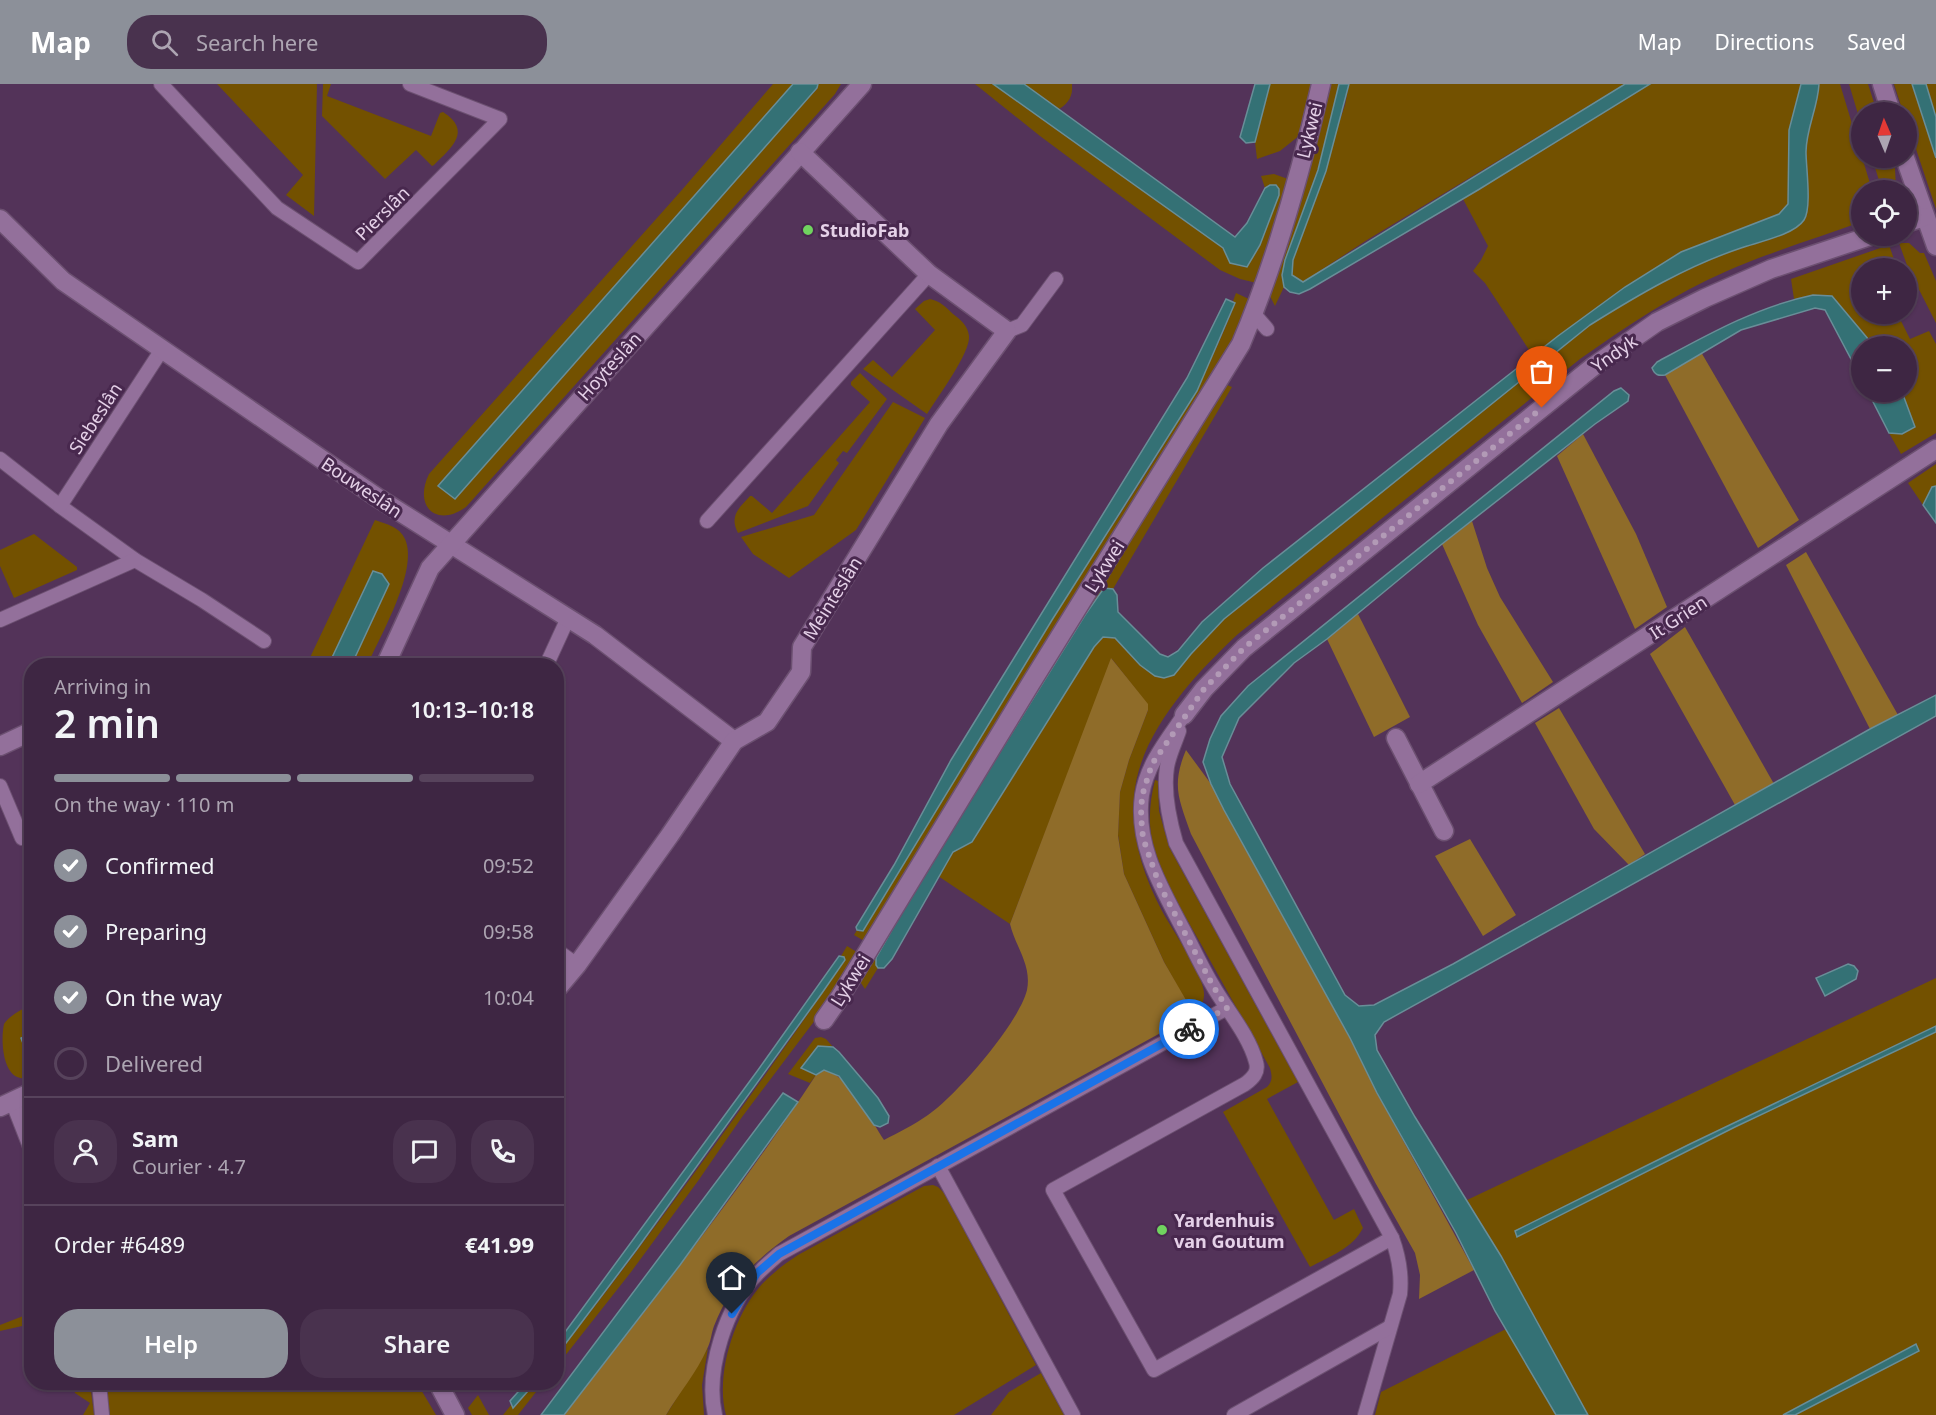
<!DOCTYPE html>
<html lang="en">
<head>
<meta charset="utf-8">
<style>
	:root { --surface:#3e2643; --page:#49324e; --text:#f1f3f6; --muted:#ada5b2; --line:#57435c; --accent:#8c9099 }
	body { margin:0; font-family:"Noto Sans",sans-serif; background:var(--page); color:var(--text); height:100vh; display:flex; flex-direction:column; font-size:22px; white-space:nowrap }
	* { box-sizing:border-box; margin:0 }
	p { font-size:20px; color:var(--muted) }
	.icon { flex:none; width:33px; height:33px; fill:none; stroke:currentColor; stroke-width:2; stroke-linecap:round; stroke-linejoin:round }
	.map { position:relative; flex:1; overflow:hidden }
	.drawer { position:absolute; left:24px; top:574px; width:540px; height:732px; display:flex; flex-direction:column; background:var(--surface); border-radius:24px; box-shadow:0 2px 4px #0004,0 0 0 2px var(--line) }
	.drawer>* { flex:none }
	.needle { width:39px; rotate:358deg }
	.fabs { position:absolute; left:1851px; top:18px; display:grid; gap:12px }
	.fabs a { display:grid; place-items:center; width:66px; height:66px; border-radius:50%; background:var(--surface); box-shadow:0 2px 4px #0004,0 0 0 2px var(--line); font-size:30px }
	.pin { position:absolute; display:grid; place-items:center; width:51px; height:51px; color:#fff; margin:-62px -26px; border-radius:50% 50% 50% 0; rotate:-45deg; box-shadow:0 0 6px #0007 }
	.pin .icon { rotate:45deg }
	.courier { position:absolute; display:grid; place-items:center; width:60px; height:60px; margin:-30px; border:4px solid #1a73e8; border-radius:50%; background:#fff; color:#222; box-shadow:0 2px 8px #0007 }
	.headline em { font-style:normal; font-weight:600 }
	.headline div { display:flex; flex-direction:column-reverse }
	.headline { display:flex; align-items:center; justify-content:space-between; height:102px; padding:0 30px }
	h1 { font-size:39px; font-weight:600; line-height:45px }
	.bar { display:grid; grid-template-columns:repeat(4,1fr); gap:9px 6px; align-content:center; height:72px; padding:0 30px }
	.bar i { height:8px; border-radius:4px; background:var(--line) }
	.bar .selected { background:var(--accent) }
	.bar p { grid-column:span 4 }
	.line { display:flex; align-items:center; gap:15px; padding:0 30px; border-top:2px solid var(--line) }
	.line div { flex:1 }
	.round { display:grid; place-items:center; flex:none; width:63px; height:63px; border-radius:24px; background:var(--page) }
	ol { padding:0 30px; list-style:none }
	li { display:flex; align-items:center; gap:18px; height:66px }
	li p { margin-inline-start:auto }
	li .icon { padding:6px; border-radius:50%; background:var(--accent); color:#fff; stroke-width:4 }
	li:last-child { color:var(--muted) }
	li i { width:33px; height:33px; border:3px solid var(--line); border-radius:50% }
	.button { display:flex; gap:12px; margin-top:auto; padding:12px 30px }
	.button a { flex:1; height:69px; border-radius:24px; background:var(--accent); color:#fff; font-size:24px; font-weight:600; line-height:69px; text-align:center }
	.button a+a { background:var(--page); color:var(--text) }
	header { display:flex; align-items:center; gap:36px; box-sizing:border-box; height:84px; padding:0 30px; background:var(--accent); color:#fff }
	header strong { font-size:28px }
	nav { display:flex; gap:33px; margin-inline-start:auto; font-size:21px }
	.search { width:420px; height:54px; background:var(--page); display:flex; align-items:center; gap:15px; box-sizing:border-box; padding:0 21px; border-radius:24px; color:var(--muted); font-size:22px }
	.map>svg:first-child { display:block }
</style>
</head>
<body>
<header>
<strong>Map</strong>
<div class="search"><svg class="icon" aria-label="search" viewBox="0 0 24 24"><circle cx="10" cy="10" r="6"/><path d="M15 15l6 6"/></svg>Search here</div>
<nav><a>Map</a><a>Directions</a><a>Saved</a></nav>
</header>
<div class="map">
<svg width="1936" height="1331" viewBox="0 0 1936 1331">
	<rect width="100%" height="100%" fill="#533359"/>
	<g fill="#735100">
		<path d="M217,0h100l-3,132 -28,-21 17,-20z"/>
		<path d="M323,0h8l-4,12 104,40 9,-23 3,-1c30,19 8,36 -9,53l-2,1 -16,-16 -31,29 -63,-63z"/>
		<path d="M773,0h20l-355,402 379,-397 1,-5h23l-6,10 -369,413c-29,21 -53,0 -37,-33l252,-283z"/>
		<path d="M975,0h18l230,164 8,15 13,4 16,-22 19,-50v-6l-9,-4 -5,3 -4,-12 13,-2 14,5 2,4 -33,100 -17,-4 -20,-9 -180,-134z"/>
		<path d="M1024,0h48c1,12 -3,19 -13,25z"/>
		<path d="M1270,0h44l-14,51 -20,16 -23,8 -2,-17z"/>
		<path d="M1327,0h12l-21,86 -33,90 -3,15 2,12 -9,19 -5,-10v-4z"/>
		<path d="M1349,0h276l-258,156 -64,42 -11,-7 1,-15 52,-155z"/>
		<path d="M1650,0h151l-12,46 -1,74 -9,11 -98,37 -56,35 -92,69 -48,-73 -12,-12 8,-11 7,-14 -25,-47z"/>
		<path d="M1819,0h21l32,106h-10l-1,32c-44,16 -91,30 -134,49 -53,23 -100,55 -147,88l-342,275c-43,40 -100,101 -104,163 -3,40 9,78 28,114 10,19 44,66 42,85 -1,15 -16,22 -27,28l8,-14v-10l-21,-38 -40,-88 -6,-39 2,-43 9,-32 19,-50 -1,-6 -35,-45 -102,265 -72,-48 15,-24 19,-10 122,-195 9,-10 12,1 25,27 34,10 17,-21 33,-35 366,-294c48,-30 97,-59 151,-77 17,-6 53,-13 62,-28 9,-12 3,-53 3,-68 0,-23 12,-45 13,-68z"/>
		<path d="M1849,0h19l9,28h-15l-1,12z"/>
		<path d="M1894,0h18l24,74v51l-29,-87 -1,-10h-3z"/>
		<path d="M1926,0h10v33z"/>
		<path d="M1872,74h19l4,10 1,22h-14z"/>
		<path d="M1899,159h10l11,10h4l12,28v42l-28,-55z"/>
		<path d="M1889,161l8,23h-35v46h39l-3,1 12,24 19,-8 7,13v89l-35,21 -12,-21 13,1 13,-7 -13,-35h4v-46h-32l-42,-50 -19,-1 -19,4 -3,-20z"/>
		<path d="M1236,209l15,7 -16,40 -369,602 -12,-7 3,-5 3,2c71,-115 141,-231 213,-345 58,-92 124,-182 162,-284l-2,-2z"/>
		<path d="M930,215c10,2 16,8 23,15 8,6 15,12 16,22 2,16 -32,62 -42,78l-64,-45 10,-9 19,17 43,-47 -20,-21 9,-8z"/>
		<path d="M860,289l27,26 -40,54 -4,-2 -7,9 3,3 -31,43 -70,27c-9,-17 1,-25 12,-37h2l20,17 98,-111 -19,-17v-3z"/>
		<path d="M1227,301l5,2 -119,202 -9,-1 -19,27 -167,269 -42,73v8l2,3 -13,21 -6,-9 365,-594z"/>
		<path d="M893,318l32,16 -69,112 -67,48 -36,-24 -12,-17 73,-22z"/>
		<path d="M1936,380v22l-4,1 -9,18 -15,-22z"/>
		<path d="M375,436c11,4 25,7 30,19 14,31 -25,97 -38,127h-16l38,-82 -15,-13 -46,95h-22z"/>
		<path d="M34,450l43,33v3l-63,28 -14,-32v-16z"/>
		<path d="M1155,696l3,1 1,30 10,36 129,235 -31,17 67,121 20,-11 9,19c-10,20 -34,29 -53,39l-87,-155 44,-25c6,-6 5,-11 3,-19 -23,-41 -46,-83 -69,-124 -19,-33 -40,-68 -49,-104 -4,-20 -2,-40 3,-60z"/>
		<path d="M847,862l13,8 -26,41 -92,122 -44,64 -67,91 -74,94v-11c100,-128 196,-260 288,-395l-4,-4z"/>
		<path d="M1936,894v48l-246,118 -173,93 218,-110 201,-95v383h-141l124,-64 -3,-7 -133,71h-195l-87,-159 -34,-56z"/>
		<path d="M31,921v28l-10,5 5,16 5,-2v25c-28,10 -31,-35 -27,-53 6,-9 18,-15 27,-19z"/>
		<path d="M821,953l5,2 7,8 -15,-1 -17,22 15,7 -6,8 -22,-9 27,-36z"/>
		<path d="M933,1101l5,2 6,6 92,172 -82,50h-228c-11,-40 8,-100 36,-131 11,-11 22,-20 36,-29l126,-69z"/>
		<path d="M31,1229v11l-31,7v-6z"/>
		<path d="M1506,1245l50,86h-181l6,-23z"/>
		<path d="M708,1264l-6,37 2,30h-38z"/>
		<path d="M1041,1289l23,42h-73l18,-23z"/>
		<path d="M72,1299h18l4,32h-11l7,-12 -15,-10z"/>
		<path d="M106,1299h311l19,32h-326z"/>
		<path d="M535,1299h8l-25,32h-15l8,-10 4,2z"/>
		<path d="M478,1311l11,20h-17l-4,-7z"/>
	</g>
	<g fill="#8f6c29">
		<path d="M1701,268l98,168 -41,28 -93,-173z"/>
		<path d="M1583,350l53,100 31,73 -32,22 -78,-173z"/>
		<path d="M1472,437l15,47 13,29 53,85 -31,21 -44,-78 -36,-81z"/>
		<path d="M1806,468l92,163 -28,14 -84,-164z"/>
		<path d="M1358,530l52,103 -36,20 -47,-98z"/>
		<path d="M1685,543l89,157 -39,21 -85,-151z"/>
		<path d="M1111,574l37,46v6l-19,50 -9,32 -2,44 6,38 40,88 22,38 -1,10 -8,14 -388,212c-35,25 -59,49 -75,90 -3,8 -3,16 -7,23 -10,23 -28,44 -41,66h-102c86,-111 175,-222 252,-340l8,-5c24,4 47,50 60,70 15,-8 30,-15 44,-25 28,-19 91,-92 99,-125 5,-25 -12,-44 -17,-66z"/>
		<path d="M1559,624l86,146 -16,11 -35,-36 -59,-106z"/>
		<path d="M1186,666l25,34 139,254 27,55 97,177 -55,29 1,-24 -5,-22 -39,-69 -185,-350c-12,-35 -20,-48 -5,-84z"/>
		<path d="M1470,755l46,76 -33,21 -48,-80z"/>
	</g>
	<g fill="#347175" stroke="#698e98" stroke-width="1.5">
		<path d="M793,0h25l-1,4 -362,411 -17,-13z"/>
		<path d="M993,0h31l211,153 12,-14 18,-35 5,-3h6l3,4v6l-19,50 -13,22 -17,-4 -7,-15z"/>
		<path d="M1255,0h15l-15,58 -9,1 -6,-6z"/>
		<path d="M1339,0h10l-23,87 -33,89 -1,15 11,7 322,-198h25l-172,106 -168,99 -11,5 -9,-2 -6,-5 -2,-12 3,-15 33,-90z"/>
		<path d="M1801,0h18c-1,23 -13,45 -13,68 0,15 6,56 -2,68 -10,15 -46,22 -63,28 -54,18 -103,47 -151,77l-366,294 -33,35 -17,21 -10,3 -9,-2 -15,-11 -25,-27 -12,-1 -9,10 -122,195 -19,10 -61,107 -8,9h-6l-2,-3v-7l42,-74 167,-269 19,-27 9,1 4,6 1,17 42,42 8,3 10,-6 24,-29 61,-54 295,-232 67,-49 56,-35 98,-38 9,-10 1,-74z"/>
		<path d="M1912,0h14l10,33v41z"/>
		<path d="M1813,211l19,1 42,50h-12l-1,32 -36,-68 -10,-2 -74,22 -76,45c-7,1 -10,0 -13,-7l5,-6c50,-27 99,-55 156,-67z"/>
		<path d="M1226,215l9,4 -38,88 -145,229 -189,311 -6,-1 -1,-3 38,-62 57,-105 236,-382z"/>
		<path d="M1621,304l8,7 -1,6 -33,23 -153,120 -115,95 -33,24 -55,55 -17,39 8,27 115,211 14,11 15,-1 79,-41 417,-235 66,-34v21l-552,306 -9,13 2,15 38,67 86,139 87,159h-32l-61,-104 -39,-78 -79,-140 -27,-55 -126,-228 -13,-26 -8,-22 7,-23 11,-23 27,-30 366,-295z"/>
		<path d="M1868,308h34l13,35 -13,7 -13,-1z"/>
		<path d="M1936,402v37l-13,-18 9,-18z"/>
		<path d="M373,487l9,3 7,10 -38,82h-23z"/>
		<path d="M839,872l5,1 1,3 -23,33 -185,256 -80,106v-12l201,-273z"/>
		<path d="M1848,880l6,2 4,5 -2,8 -31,17 -9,-18z"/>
		<path d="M1936,942v6l-201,95 -218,110 -2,-6 175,-87z"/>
		<path d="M31,949v19l-4,2 -6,-16z"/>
		<path d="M818,962l15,1 6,5 39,46 11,18 -1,7 -8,4 -6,-2 -35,-49 -15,-6 -8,5 -15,-7z"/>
		<path d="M783,1009l15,9 -118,163 -116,150h-23z"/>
		<path d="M1916,1260l3,7 -124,64h-12z"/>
		<path d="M526,1299h9l-22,25 -3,-7z"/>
	</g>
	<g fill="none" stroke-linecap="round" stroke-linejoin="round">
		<g stroke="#6c5071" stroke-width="16">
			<g id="lane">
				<path d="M161,0l116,124 81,54 142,-143 -90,-35"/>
				<path d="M1254,230l13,15"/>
				<path d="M1007,247l15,-6 34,-46"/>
				<path d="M0,375l60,47 75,54 67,40 62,41"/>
				<path d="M60,422l101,-155"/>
				<path d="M707,437l222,-247"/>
				<path d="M0,536l135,-60"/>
				<path d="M546,582l22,-48"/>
				<path d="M1184,631c-17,25 -37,49 -42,80 -7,49 19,92 41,134 10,19 19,39 30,57 13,23 36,49 43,76 3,10 -3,16 -11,22l-192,106 101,180 238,-132"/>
				<path d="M1179,647c-4,12 -10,24 -12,36 -4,25 2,52 9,76l216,395c7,19 10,36 8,56l-35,121"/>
				<path d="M0,702l22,52"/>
				<path d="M556,866l21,15"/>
				<path d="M12,1017l20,51"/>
				<path d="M938,1082l135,249"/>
				<path d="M99,1299l3,32"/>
				<path d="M715,1331c-10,-45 11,-109 43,-142 7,-7 14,-13 21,-19l448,-246"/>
				<path d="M1234,1331l156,-88"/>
			</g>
		</g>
		<g stroke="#6c5071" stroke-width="21">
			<g id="street">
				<path d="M1882,0l9,28"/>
				<path d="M1905,74l31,88"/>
				<path d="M0,135l63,62 315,217 217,137 139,106"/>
				<path d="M1906,139l18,-6"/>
				<path d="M385,582l45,-98 432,-484"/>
				<path d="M1184,631l20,-26 40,-41 350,-282 63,-44 48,-24 66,-29 99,-33"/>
				<path d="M1396,654l48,93"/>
				<path d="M0,662l32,-15"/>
				<path d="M1419,700l517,-335"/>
				<path d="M556,906l21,-25 93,-130 64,-94 33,-19 34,-50 1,-25 137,-223 68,-93 -78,-57 -129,-122"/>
				<path d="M824,936l16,-23 191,-314 210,-339c35,-83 60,-172 80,-260"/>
				<path d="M0,1023l32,-15"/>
				<path d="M438,1299l17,32"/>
			</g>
		</g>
		<use href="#lane" stroke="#93709b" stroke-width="14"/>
		<use href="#street" stroke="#93709b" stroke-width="18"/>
	</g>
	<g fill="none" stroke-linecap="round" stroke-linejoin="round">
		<path stroke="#b29ab6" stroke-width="6" stroke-dasharray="0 10.8" d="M1189,945l38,-21 -14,-22 -54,-102 -16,-46 -2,-22 1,-20 10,-32 52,-75 40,-41 298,-240"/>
		<path stroke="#1a73e8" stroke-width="8" d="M732,1230l25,-41 22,-19 410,-225"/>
	</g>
	<g fill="#70d35f" stroke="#48284e" stroke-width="2">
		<circle cx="808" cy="146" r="6"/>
		<circle cx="1162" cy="1146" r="6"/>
	</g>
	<g text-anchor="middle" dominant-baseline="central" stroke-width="6" stroke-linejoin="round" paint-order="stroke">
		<g font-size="18" fill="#e5d1e8" stroke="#48284e">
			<text transform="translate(1309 46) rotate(-76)">Lykwei</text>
			<text transform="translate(382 129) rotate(-45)">Pierslân</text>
			<text transform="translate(1614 269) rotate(-35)">Yndyk</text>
			<text transform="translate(609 282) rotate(-48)">Hoyteslân</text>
			<text transform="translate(95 334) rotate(-57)">Siebeslân</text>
			<text transform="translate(362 403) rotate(34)">Bouweslân</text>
			<text transform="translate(1104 482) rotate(-58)">Lykwei</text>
			<text transform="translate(832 514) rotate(-58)">Meinteslân</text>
			<text transform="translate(1678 533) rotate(-33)">It Grien</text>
			<text transform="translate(850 896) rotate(-58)">Lykwei</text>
		</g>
		<g font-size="18" font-weight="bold" fill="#e5d1e8" stroke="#48284e" text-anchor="start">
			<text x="820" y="146">StudioFab</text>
			<text x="1174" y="1136">Yardenhuis<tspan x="1174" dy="21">van Goutum</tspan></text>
		</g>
	</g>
</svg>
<div class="fabs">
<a><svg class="needle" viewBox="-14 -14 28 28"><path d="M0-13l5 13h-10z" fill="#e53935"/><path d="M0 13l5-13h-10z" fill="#ada5b2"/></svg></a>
<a><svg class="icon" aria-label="locate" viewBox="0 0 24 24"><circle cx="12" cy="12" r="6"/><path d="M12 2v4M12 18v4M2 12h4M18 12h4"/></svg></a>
<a>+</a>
<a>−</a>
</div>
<div class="pin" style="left:1542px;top:324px;background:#ea580c"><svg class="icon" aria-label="bag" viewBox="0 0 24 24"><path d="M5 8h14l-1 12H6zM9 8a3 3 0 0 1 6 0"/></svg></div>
<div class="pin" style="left:732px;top:1230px;background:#1f2937"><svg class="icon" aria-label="home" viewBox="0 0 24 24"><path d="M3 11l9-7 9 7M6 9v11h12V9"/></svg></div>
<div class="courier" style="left:1189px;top:945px"><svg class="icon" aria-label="bike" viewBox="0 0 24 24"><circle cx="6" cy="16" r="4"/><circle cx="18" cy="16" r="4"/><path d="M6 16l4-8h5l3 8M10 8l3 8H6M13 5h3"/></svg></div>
<section class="drawer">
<div class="headline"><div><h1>2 min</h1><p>Arriving in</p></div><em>10:13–10:18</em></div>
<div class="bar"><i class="selected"></i><i class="selected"></i><i class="selected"></i><i></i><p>On the way · 110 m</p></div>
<ol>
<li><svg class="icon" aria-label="check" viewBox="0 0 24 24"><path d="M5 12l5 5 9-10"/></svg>Confirmed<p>09:52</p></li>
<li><svg class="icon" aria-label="check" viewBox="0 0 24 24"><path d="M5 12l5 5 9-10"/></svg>Preparing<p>09:58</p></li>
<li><svg class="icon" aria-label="check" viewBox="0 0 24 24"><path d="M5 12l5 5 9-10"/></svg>On the way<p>10:04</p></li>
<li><i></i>Delivered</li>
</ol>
<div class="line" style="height:108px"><a class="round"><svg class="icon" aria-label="person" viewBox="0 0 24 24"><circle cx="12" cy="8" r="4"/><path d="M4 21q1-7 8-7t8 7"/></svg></a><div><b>Sam</b><p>Courier · 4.7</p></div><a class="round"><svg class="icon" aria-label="chat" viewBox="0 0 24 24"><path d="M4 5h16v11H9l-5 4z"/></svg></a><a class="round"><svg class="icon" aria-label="phone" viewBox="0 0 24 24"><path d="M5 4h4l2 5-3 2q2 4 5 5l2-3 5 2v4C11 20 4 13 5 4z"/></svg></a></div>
<div class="line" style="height:78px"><div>Order #6489</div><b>€41.99</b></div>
<div class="button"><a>Help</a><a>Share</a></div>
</section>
</div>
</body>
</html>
